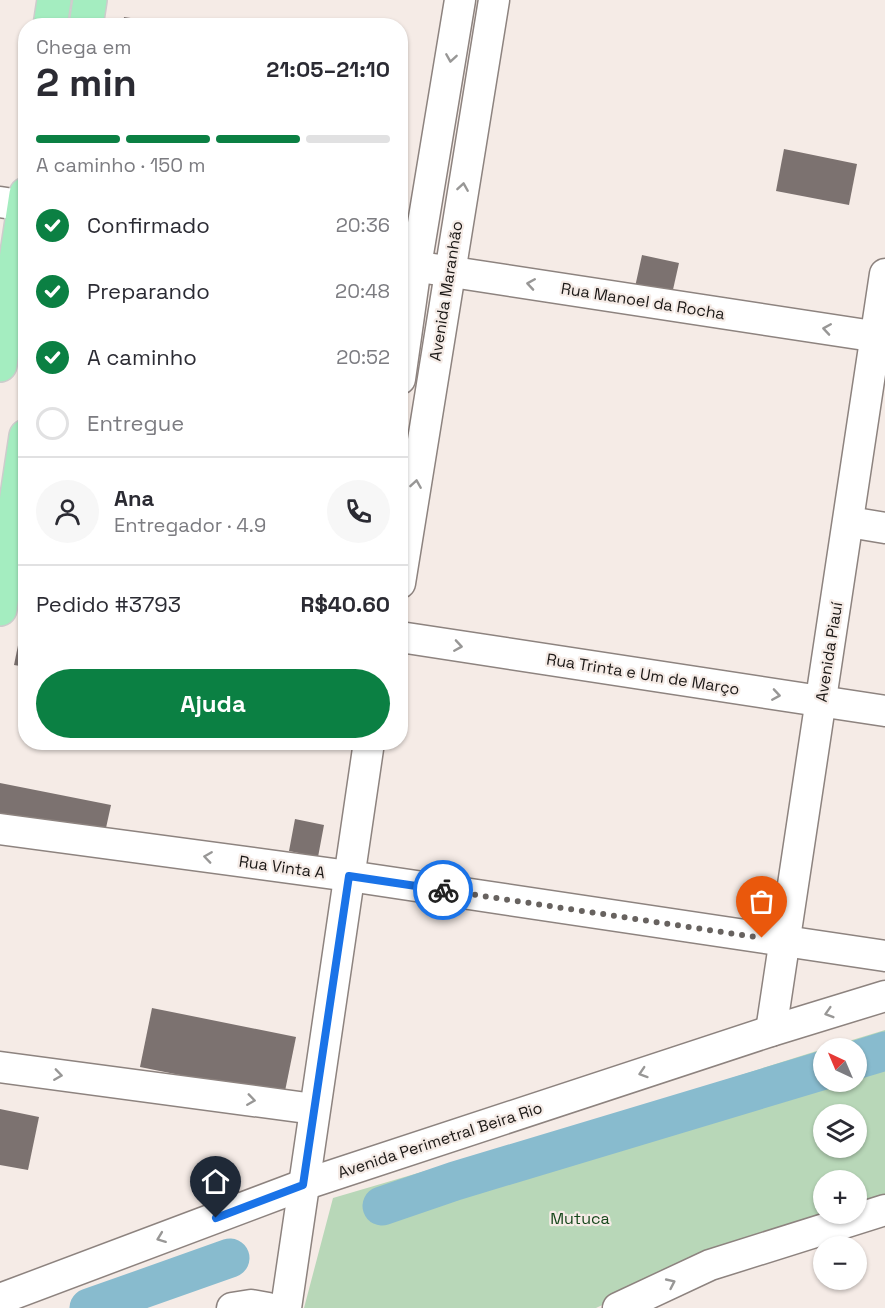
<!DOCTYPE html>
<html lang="pt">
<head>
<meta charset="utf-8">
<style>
	:root { --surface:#fff; --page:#f7f7f7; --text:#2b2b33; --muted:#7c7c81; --line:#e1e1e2; --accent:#0b8043 }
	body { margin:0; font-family:"Space Grotesk",sans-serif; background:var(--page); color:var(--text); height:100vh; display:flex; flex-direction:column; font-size:22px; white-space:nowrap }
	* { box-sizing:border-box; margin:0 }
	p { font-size:20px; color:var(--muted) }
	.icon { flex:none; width:33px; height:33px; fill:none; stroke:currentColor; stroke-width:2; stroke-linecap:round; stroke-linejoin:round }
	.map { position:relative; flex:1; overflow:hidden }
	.details { position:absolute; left:18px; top:18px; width:390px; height:732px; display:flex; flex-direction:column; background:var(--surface); border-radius:24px; box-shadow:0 2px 4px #0004 }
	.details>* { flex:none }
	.needle { width:39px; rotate:316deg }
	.buttons { position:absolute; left:813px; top:1038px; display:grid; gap:12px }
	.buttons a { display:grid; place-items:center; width:54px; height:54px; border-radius:50%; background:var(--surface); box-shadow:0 2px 4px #0004; font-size:30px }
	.pin { position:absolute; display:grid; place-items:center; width:51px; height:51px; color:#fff; margin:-62px -26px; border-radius:50% 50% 50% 0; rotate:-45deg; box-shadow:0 0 6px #0007 }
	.pin .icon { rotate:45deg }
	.courier { position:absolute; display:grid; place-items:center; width:60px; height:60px; margin:-30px; border:4px solid #1a73e8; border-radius:50%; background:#fff; color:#222; box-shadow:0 2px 8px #0007 }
	.head em { font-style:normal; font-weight:700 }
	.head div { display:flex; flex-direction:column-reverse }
	.head { display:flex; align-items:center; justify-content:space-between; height:102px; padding:0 18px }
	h1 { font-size:39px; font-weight:700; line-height:45px }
	.bar { display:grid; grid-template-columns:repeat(4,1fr); gap:9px 6px; align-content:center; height:72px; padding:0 18px }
	.bar i { height:8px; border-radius:4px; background:var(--line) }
	.bar .current { background:var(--accent) }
	.bar p { grid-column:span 4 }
	.line { display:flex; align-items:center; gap:15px; padding:0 18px; border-top:2px solid var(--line) }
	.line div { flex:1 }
	.round { display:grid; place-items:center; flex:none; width:63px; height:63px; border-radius:32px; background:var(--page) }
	ol { padding:0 18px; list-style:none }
	li { display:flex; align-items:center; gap:18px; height:66px }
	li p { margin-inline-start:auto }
	li .icon { padding:6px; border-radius:50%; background:var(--accent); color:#fff; stroke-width:4 }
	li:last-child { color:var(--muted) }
	li i { width:33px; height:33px; border:3px solid var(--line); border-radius:50% }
	.action { display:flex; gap:12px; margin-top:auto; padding:12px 18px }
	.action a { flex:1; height:69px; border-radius:36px; background:var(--accent); color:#fff; font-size:24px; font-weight:700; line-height:69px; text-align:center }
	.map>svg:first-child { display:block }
</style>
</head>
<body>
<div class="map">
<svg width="885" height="1308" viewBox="0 0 885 1308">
	<rect width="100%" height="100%" fill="#f5ebe6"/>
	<path fill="#b8d7b8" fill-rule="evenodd" d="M885,1030v168l-28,10 -1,-28h-32v34h14l-149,50 -93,44h-292l29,-110 266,-78 224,-71 1,33h32v-34h-30zM824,1114h32v34h-32z"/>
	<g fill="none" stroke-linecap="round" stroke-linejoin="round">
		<g stroke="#88bbce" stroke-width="39">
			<path d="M856,1060l29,-9"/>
			<path d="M382,1206l73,-25 369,-111"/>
			<path d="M89,1308l141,-50"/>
		</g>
	</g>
	<g fill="#7c7270">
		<path d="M124,17l47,7v2h-48z"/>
		<path d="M784,149l73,15 -8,41 -73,-14z"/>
		<path d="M642,255l37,8 -7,31 -37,-7z"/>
		<path d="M24,616h2v51l-12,-2z"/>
		<path d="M0,783l111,22 -7,32 -104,-21z"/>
		<path d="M295,819l29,6 -6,32 -29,-6z"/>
		<path d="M152,1008l144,29 -12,59 -144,-29z"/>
		<path d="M0,1109l39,8 -11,53 -28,-5z"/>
	</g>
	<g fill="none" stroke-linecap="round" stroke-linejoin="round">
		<g stroke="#8d837f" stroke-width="33">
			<g id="minor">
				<path d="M0,202l26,4"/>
				<path d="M400,264l485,74"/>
				<path d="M400,379l16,-113 44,-266"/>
				<path d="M849,522l36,6"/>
				<path d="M400,583l94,-583"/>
				<path d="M400,637l485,74"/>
				<path d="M0,829l349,47 536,80"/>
				<path d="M771,1031l114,-757"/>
				<path d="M0,1067l314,42"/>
				<path d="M0,1299l303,-114 468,-154 114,-35"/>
				<path d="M232,1308l19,-3 17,3"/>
				<path d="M286,1308l83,-566"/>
				<path d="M618,1308l92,-43 175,-55"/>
			</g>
		</g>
		<g stroke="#cdcccc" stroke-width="36">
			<g id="major">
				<path d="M50,26l4,-26"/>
				<path d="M86,26l4,-26"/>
				<path d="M0,365l26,-171"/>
				<path d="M0,609l26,-173"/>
			</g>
		</g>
		<use href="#minor" stroke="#fff" stroke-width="30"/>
		<use href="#major" stroke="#a4edc0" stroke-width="33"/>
	</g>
	<defs><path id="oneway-chevron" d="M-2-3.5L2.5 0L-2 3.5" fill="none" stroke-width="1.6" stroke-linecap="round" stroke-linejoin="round" transform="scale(1.5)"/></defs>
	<g stroke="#989796">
		<use href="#oneway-chevron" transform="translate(451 58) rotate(99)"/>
		<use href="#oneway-chevron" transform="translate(463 187) rotate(-81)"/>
		<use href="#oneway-chevron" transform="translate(531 284) rotate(-171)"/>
		<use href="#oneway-chevron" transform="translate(827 329) rotate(-171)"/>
		<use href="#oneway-chevron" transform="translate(416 484) rotate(-81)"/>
		<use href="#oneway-chevron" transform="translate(458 646) rotate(9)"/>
		<use href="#oneway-chevron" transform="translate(776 695) rotate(9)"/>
		<use href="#oneway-chevron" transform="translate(208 857) rotate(-172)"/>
		<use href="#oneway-chevron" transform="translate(829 1013) rotate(163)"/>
		<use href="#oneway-chevron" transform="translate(643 1073) rotate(162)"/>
		<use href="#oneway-chevron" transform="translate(58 1075) rotate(8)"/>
		<use href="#oneway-chevron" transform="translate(251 1100) rotate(8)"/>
		<use href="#oneway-chevron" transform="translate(161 1238) rotate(159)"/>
		<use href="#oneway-chevron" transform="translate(671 1283) rotate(-25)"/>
	</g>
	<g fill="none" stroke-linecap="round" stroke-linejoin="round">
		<path stroke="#67625f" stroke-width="6" stroke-dasharray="0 10.8" d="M443,890l319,48"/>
		<path stroke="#1a73e8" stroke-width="8" d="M216,1218l87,-33 46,-309 94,14"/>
	</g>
	<g text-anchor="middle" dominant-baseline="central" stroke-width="4.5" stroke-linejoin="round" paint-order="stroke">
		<g font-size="16" fill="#1b1816" stroke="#f5ebe6">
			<text transform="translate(446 291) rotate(-81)">Avenida Maranhão</text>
			<text transform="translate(643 301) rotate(9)">Rua Manoel da Rocha</text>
			<text transform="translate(829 652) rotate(-81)">Avenida Piauí</text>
			<text transform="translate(643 674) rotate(9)">Rua Trinta e Um de Março</text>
			<text transform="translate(282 867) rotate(8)">Rua Vinta A</text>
			<text transform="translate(440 1140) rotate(-18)">Avenida Perimetral Beira Rio</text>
		</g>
		<g font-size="16" fill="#15461a" stroke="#f5ebe6">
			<text x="580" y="1218">Mutuca</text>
		</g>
	</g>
</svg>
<div class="buttons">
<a><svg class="needle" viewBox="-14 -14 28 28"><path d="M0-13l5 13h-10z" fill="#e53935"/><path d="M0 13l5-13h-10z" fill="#7c7c81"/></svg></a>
<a><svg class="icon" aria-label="layers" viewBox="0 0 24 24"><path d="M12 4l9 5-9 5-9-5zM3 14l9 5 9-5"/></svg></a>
<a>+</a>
<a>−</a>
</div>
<div class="pin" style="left:762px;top:938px;background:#ea580c"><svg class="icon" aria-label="bag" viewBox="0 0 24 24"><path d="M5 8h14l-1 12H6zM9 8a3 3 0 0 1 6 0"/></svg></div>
<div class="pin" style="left:216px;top:1218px;background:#1f2937"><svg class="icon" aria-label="home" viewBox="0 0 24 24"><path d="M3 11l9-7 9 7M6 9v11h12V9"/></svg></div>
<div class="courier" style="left:443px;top:890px"><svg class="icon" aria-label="bike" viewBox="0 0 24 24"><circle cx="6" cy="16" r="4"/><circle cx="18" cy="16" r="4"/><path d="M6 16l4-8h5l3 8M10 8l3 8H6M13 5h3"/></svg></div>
<section class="details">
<div class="head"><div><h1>2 min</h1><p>Chega em</p></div><em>21:05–21:10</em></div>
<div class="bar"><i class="current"></i><i class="current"></i><i class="current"></i><i></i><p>A caminho · 150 m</p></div>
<ol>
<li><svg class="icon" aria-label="check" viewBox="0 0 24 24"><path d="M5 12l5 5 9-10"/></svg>Confirmado<p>20:36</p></li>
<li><svg class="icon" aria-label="check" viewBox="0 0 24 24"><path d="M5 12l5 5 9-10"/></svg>Preparando<p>20:48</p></li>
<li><svg class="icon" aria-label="check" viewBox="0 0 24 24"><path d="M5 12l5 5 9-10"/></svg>A caminho<p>20:52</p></li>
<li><i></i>Entregue</li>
</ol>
<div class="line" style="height:108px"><a class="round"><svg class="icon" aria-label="person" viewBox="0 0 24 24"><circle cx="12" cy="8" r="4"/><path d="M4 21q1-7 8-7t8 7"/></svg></a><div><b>Ana</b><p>Entregador · 4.9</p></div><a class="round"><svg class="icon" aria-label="phone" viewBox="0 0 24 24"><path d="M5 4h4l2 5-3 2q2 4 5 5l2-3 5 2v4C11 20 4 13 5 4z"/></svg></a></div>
<div class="line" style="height:78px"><div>Pedido #3793</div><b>R$40.60</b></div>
<div class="action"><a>Ajuda</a></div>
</section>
</div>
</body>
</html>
